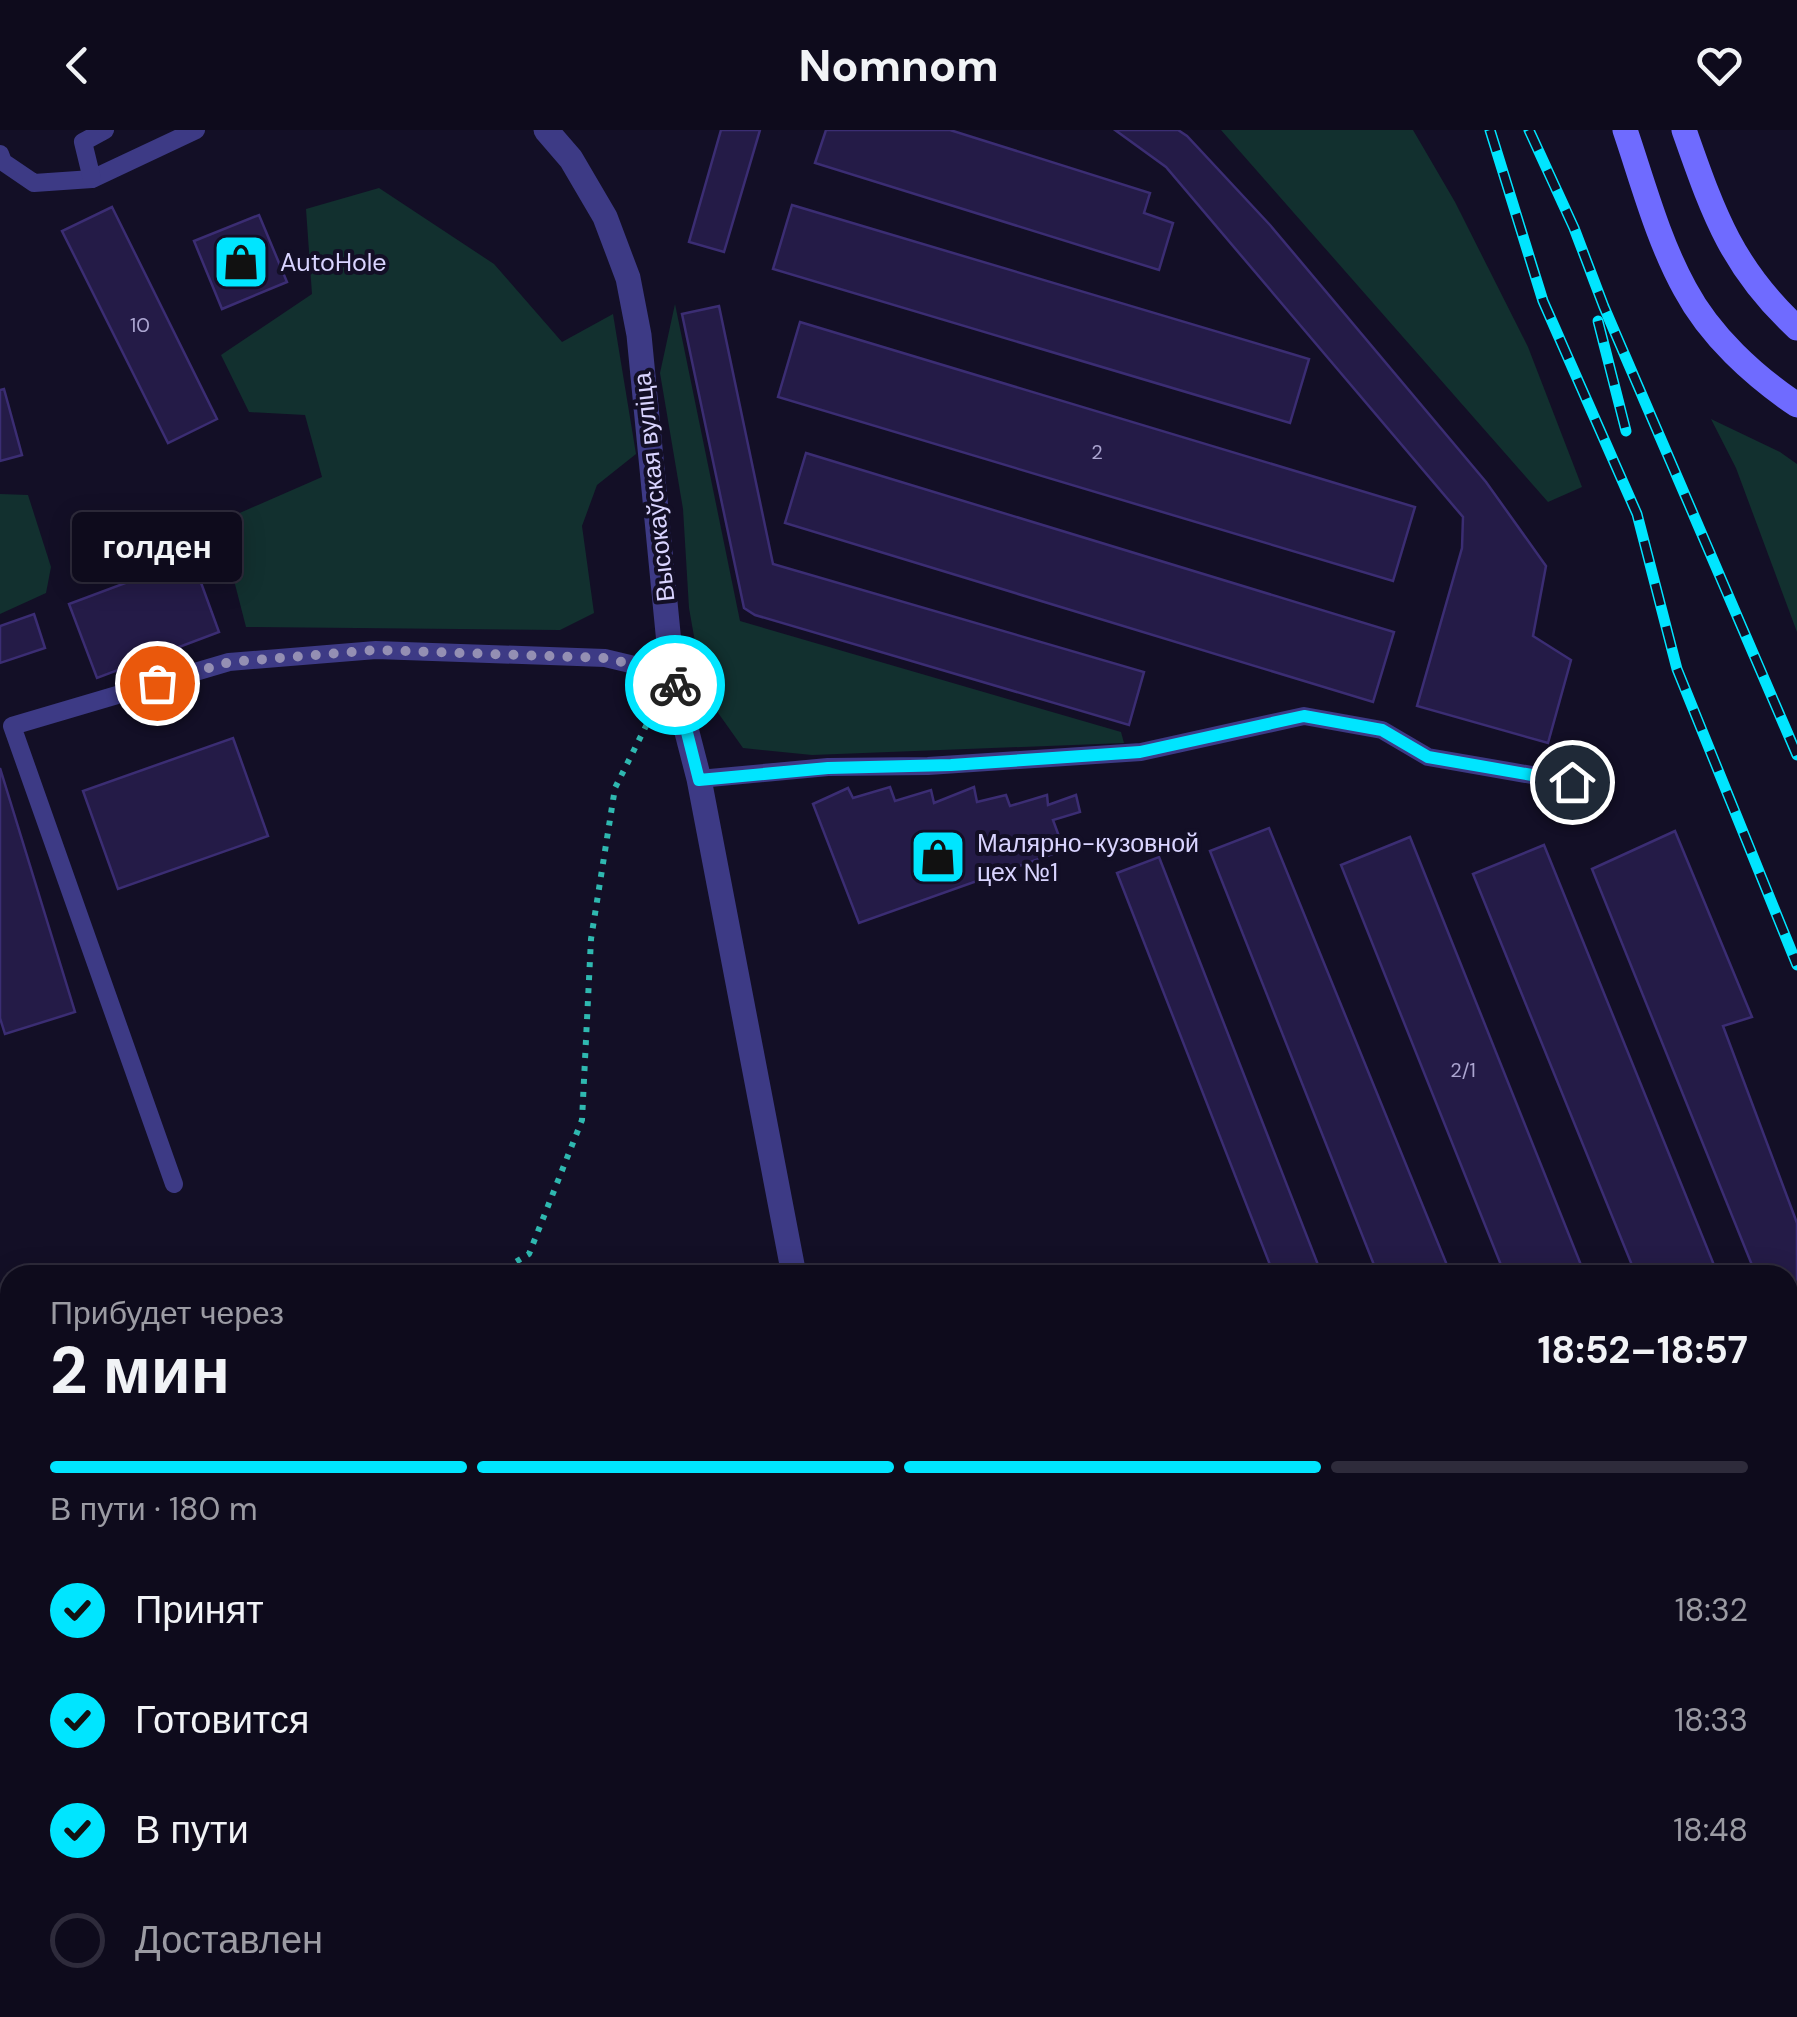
<!DOCTYPE html>
<html lang="ru">
<head>
<meta charset="utf-8">
<style>
	:root { --surface:#0e0b1c; --page:#1c1929; --text:#f1f3f6; --muted:#9b9ba3; --line:#2e2b3b; --accent:#00e5ff }
	body { margin:0; font-family:"DM Sans",sans-serif; background:var(--page); color:var(--text); height:100vh; display:flex; flex-direction:column; font-size:38px; white-space:nowrap }
	* { box-sizing:border-box; margin:0 }
	p { font-size:32px; color:var(--muted) }
	.icon { flex:none; width:55px; height:55px; fill:none; stroke:currentColor; stroke-width:2; stroke-linecap:round; stroke-linejoin:round }
	.map { position:relative; flex:1; overflow:hidden }
	.side { position:absolute; left:0px; top:1135px; width:1798px; height:752px; display:flex; flex-direction:column; background:var(--surface); border-radius:30px 30px 0 0; box-shadow:0 5px 25px #0003,0 0 0 2px var(--line) }
	.side>* { flex:none }
	.pin { position:absolute; display:grid; place-items:center; width:85px; height:85px; color:#fff; margin:-42px; border:5px solid #fff; border-radius:50%; box-shadow:0 2px 10px #0007 }
	.courier { position:absolute; display:grid; place-items:center; width:100px; height:100px; margin:-50px; border:8px solid #00e5ff; border-radius:50%; background:#fff; color:#222; box-shadow:0 2px 12px #0007 }
	.bubble { position:absolute; height:70px; border-radius:10px; background:var(--surface); box-shadow:0 5px 25px #0003,0 0 0 2px var(--line); font-size:32px; font-weight:700; line-height:70px; text-align:center }
	.head em { font-style:normal; font-weight:700 }
	.head div { display:flex; flex-direction:column-reverse }
	.head { display:flex; align-items:center; justify-content:space-between; height:170px; padding:0 50px }
	h1 { font-size:65px; font-weight:700; line-height:75px }
	.bar { display:grid; grid-template-columns:repeat(4,1fr); gap:15px 10px; align-content:center; height:120px; padding:0 50px }
	.bar i { height:12px; border-radius:8px; background:var(--line) }
	.bar .on { background:var(--accent) }
	.bar p { grid-column:span 4 }
	ol { padding:0 50px; list-style:none }
	li { display:flex; align-items:center; gap:30px; height:110px }
	li p { margin-inline-start:auto }
	li .icon { padding:10px; border-radius:50%; background:var(--accent); color:#111; stroke-width:4 }
	li:last-child { color:var(--muted) }
	li i { width:55px; height:55px; border:5px solid var(--line); border-radius:50% }
	header { display:flex; justify-content:space-between; align-items:center; height:130px; padding:0 50px; background:var(--surface); font-size:45px; font-weight:700 }
	.map>svg:first-child { display:block }
</style>
</head>
<body>
<header><svg class="icon" aria-label="back" viewBox="0 0 24 24"><path d="M15 5l-7 7 7 7"/></svg>Nomnom<svg class="icon" aria-label="heart" viewBox="0 0 24 24"><path d="M12 20l-8-8c-3-5 5-10 8-4 3-6 11-1 8 4z"/></svg></header>
<div class="map">
<svg width="1797" height="1887" viewBox="0 0 1797 1887">
	<rect width="100%" height="100%" fill="#130f26"/>
	<g fill="#12302f">
		<path d="M1221,0h192l42,72 73,145 54,140 -34,15z"/>
		<path d="M379,58l115,76 68,78 51,-28 23,140 -39,31 -15,41 12,87 -34,17 -314,-3 -27,-105 103,-45 -17,-62 -56,-3 -28,-57 91,-61 -6,-85z"/>
		<path d="M675,174l65,317 381,111 3,11 -312,12 -69,-7 -39,-55 -15,-85 -6,-99 -23,-136z"/>
		<path d="M1711,289l69,33 17,12v168l-61,-164z"/>
		<path d="M0,364l28,1 23,72 -5,26 -46,21z"/>
	</g>
	<g fill="#241b47" stroke="#3b2d73" stroke-width="2.5">
		<path d="M721,0h39l-36,122 -35,-10z"/>
		<path d="M826,0h124l200,63 -6,20 29,10 -14,47 -344,-107z"/>
		<path d="M1115,0h63l9,6 83,89 216,257 60,84 -13,70 38,24 -23,83 -131,-37 45,-158 1,-31 -297,-350z"/>
		<path d="M792,75l517,154 -19,64 -517,-154z"/>
		<path d="M112,77l105,212 -49,24 -106,-212z"/>
		<path d="M259,85l28,67 -65,27 -28,-68z"/>
		<path d="M719,176l54,258 371,108 -15,53 -374,-110 -11,-7 -62,-294z"/>
		<path d="M800,192l615,185 -22,74 -615,-184z"/>
		<path d="M4,259l18,66 -22,6v-71z"/>
		<path d="M806,323l588,179 -21,70 -588,-179z"/>
		<path d="M192,428l27,74 -122,46 -28,-74z"/>
		<path d="M34,484l11,34 -45,15v-37z"/>
		<path d="M233,608l35,98 -150,53 -35,-98z"/>
		<path d="M0,638l75,244 -70,22 -5,-16z"/>
		<path d="M890,657l5,14 36,-11 3,13 40,-16 3,15 29,-7 4,11 37,-11 1,10 28,-10 4,17 -27,8 11,30 -205,73 -46,-119 35,-16 5,10z"/>
		<path d="M1269,698l182,447h-73l-168,-424z"/>
		<path d="M1675,701l77,186 -29,9 74,197v154l-9,-24v-78h-32l-164,-406z"/>
		<path d="M1410,707l175,438h-80l-164,-410z"/>
		<path d="M1544,715l174,430h-82l-163,-401z"/>
		<path d="M1159,727l163,418h-48l-157,-402z"/>
		<path d="M1788,1315l9,24v194l-3,1 -6,-16z"/>
		<path d="M1797,1603v42l-9,4v-42z"/>
		<path d="M10,1735v101h-1l-9,-27v-71z"/>
	</g>
	<g fill="none" stroke-linecap="round" stroke-linejoin="round">
		<g stroke="#2fb8b0" stroke-width="6" stroke-dasharray="5 8" stroke-linecap="butt">
			<path d="M494,1145l35,-21 53,-134 9,-181 24,-151 36,-72"/>
			<path d="M0,1168l10,-2"/>
		</g>
		<g stroke="#3d3a85" stroke-width="18">
			<path d="M0,24l3,8 31,21 58,-4 104,-49"/>
			<path d="M92,49l-9,-37 22,-12"/>
			<path d="M699,649l129,-12 100,-1 213,-14 163,-36 78,14 46,27 144,25"/>
			<path d="M174,1054l-162,-458 217,-64 147,-12 229,8 67,16"/>
			<path d="M0,1578h10"/>
			<path d="M1788,1743l9,8"/>
			<path d="M1342,1887l26,-9"/>
		</g>
		<g stroke="#3d3a85" stroke-width="25">
			<path d="M546,0l25,29 34,58 23,61 11,57 33,339 27,105 95,496"/>
			<path d="M330,1878l3,9"/>
			<path d="M990,1878l3,9"/>
		</g>
		<g stroke="#6f6bff" stroke-width="25">
			<path d="M1625,0c18,53 33,110 60,159 25,47 69,87 112,116"/>
			<path d="M1684,0c29,82 47,137 113,198"/>
		</g>
		<g stroke="#00e5ff" stroke-width="11">
			<g id="rail">
				<path d="M1490,0l53,171 94,213 40,155 120,296"/>
				<path d="M1529,0l45,98 30,79 193,448"/>
				<path d="M1598,191l28,110"/>
			</g>
		</g>
		<use href="#rail" stroke="#130f26" stroke-width="8" stroke-dasharray="22" stroke-linecap="butt"/>
	</g>
	<g fill="none" stroke-linecap="round" stroke-linejoin="round">
		<path stroke="#948fb3" stroke-width="10" stroke-dasharray="0 18" d="M157,553l73,-21 146,-12 229,8 67,16 3,11"/>
		<path stroke="#00e5ff" stroke-width="12" d="M675,555l24,95 129,-12 123,-3 189,-13 164,-36 78,14 46,27 144,25"/>
	</g>
	<defs>
		<g id="shop-square" transform="scale(2.875)"><rect x="-9" y="-9" width="18" height="18" rx="4" fill="#00e5ff" stroke="#130f26"/><path d="M-5-2.5h2.3a2.7 3.5 0 0 1 5.4 0H5L5.5 6h-11ZM-1.5-2.5h3a1.5 2.3 0 0 0-3 0Z" fill="#111"/></g>
	</defs>
	<g fill-rule="evenodd">
		<use href="#shop-square" x="241" y="132"/>
		<use href="#shop-square" x="938" y="727"/>
	</g>
	<g text-anchor="middle" dominant-baseline="central" stroke-width="8" stroke-linejoin="round" paint-order="stroke">
		<g font-size="20" fill="#aca6d1">
			<text x="140" y="195">10</text>
			<text x="1097" y="322">2</text>
			<text x="1463" y="940">2/1</text>
		</g>
		<g font-size="25" fill="#d9d4ff" stroke="#130f26" text-anchor="start">
			<text x="280" y="132">AutoHole</text>
			<text x="977" y="713">Малярно-кузовной<tspan x="977" dy="29">цех №1</tspan></text>
		</g>
		<g font-size="25" fill="#d9d4ff" stroke="#130f26">
			<text transform="translate(654 357) rotate(-96)">Высокаўская вуліца</text>
		</g>
	</g>
</svg>
<div class="pin" style="left:157px;top:553px;background:#ea580c"><svg class="icon" aria-label="bag" viewBox="0 0 24 24"><path d="M5 8h14l-1 12H6zM9 8a3 3 0 0 1 6 0"/></svg></div>
<div class="pin" style="left:1572px;top:652px;background:#1f2937"><svg class="icon" aria-label="home" viewBox="0 0 24 24"><path d="M3 11l9-7 9 7M6 9v11h12V9"/></svg></div>
<div class="courier" style="left:675px;top:555px"><svg class="icon" aria-label="bike" viewBox="0 0 24 24"><circle cx="6" cy="16" r="4"/><circle cx="18" cy="16" r="4"/><path d="M6 16l4-8h5l3 8M10 8l3 8H6M13 5h3"/></svg></div>
<div class="bubble" style="left:72px;top:382px;width:170px">голден</div>
<section class="side">
<div class="head"><div><h1>2 мин</h1><p>Прибудет через</p></div><em>18:52–18:57</em></div>
<div class="bar"><i class="on"></i><i class="on"></i><i class="on"></i><i></i><p>В пути · 180 m</p></div>
<ol>
<li><svg class="icon" aria-label="check" viewBox="0 0 24 24"><path d="M5 12l5 5 9-10"/></svg>Принят<p>18:32</p></li>
<li><svg class="icon" aria-label="check" viewBox="0 0 24 24"><path d="M5 12l5 5 9-10"/></svg>Готовится<p>18:33</p></li>
<li><svg class="icon" aria-label="check" viewBox="0 0 24 24"><path d="M5 12l5 5 9-10"/></svg>В пути<p>18:48</p></li>
<li><i></i>Доставлен</li>
</ol>
</section>
</div>
</body>
</html>
